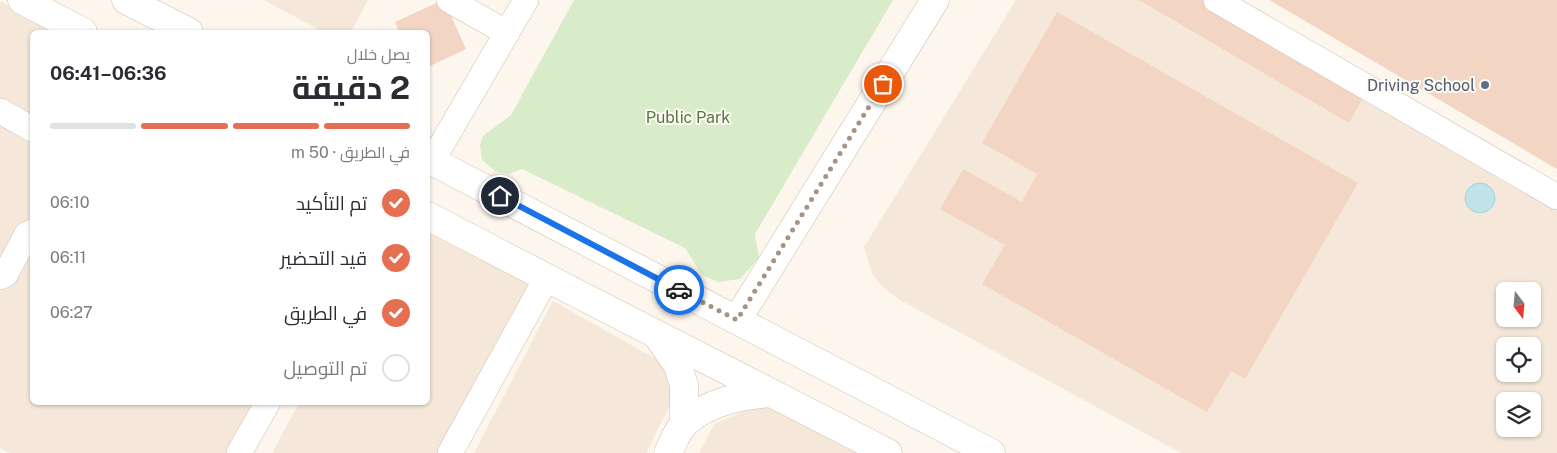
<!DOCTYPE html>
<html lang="ar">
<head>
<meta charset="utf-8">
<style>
	:root { --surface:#fff; --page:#f7f7f7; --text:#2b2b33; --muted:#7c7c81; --line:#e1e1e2; --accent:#e76f51 }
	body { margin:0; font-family:"Public Sans",Cairo,sans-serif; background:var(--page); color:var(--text); direction:rtl; height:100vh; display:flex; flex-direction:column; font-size:19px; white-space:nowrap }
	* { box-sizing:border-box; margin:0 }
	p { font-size:16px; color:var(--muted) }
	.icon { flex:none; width:28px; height:28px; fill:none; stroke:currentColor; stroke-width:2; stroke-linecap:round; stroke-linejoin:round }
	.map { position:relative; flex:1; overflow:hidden; direction:ltr }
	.drawer { position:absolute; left:30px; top:30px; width:400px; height:375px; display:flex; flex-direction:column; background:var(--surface); border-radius:8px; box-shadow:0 1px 4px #0004; direction:rtl }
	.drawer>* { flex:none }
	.needle { width:32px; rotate:164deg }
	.tools { position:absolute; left:1496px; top:282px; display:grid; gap:10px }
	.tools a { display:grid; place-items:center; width:45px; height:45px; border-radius:8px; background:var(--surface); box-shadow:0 1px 4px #0004; font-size:25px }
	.pin { position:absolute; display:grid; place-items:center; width:42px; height:42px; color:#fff; margin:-21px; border:2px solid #fff; border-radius:50%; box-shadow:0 1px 5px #0007 }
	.courier { position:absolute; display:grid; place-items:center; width:50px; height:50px; margin:-25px; border:4px solid #1a73e8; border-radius:50%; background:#fff; color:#222; box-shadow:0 1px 6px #0007 }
	.summary em { font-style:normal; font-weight:700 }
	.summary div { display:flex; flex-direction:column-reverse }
	.summary { display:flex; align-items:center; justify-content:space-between; height:85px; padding:0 20px }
	h1 { font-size:32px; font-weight:700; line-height:38px }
	.bar { display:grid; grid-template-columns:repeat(4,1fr); gap:8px 5px; align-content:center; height:60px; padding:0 20px }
	.bar i { height:6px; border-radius:4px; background:var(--line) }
	.bar .active { background:var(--accent) }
	.bar p { grid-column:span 4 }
	ol { padding:0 20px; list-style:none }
	li { display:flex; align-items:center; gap:15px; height:55px }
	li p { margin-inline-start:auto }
	li .icon { padding:5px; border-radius:50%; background:var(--accent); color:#fff; stroke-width:4 }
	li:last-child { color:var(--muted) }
	li i { width:28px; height:28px; border:2px solid var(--line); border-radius:50% }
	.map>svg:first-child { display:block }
</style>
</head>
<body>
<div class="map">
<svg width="1557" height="453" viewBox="0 0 1557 453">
	<rect width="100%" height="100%" fill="#fdf6ec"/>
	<g fill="#f5e8da" fill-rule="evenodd">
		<path d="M264,0h104l-17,32h-28z"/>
		<path d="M1016,0h188l353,201v252h-376l-281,-153 -17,-13 -10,-11 -9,-29zM1505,291h27v28h-27zM1505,346h27v28h-27zM1505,401h27v28h-27z"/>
		<path d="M0,1l62,31h-30v370l228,1 -26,50h-224l-10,-5z"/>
		<path d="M428,222l122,66 -90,165h-188l27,-50 129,-1z"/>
		<path d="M553,301l119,67 2,29 -28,56h-172z"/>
		<path d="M771,400l100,53h-172l15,-29z"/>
	</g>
	<path fill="#d8ecc9" d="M574,0h319l-138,234 4,24 -19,21 -22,3 -16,-7 -17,-27 -163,-79 -13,5 -14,-3 -13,-11 -2,-15 3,-9 28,-21z"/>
	<circle fill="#bfe3e8" stroke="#a5d3da" cx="1480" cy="198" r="15"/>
	<g fill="#f3d5c3">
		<path d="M443,0h1l22,49 -38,18v-35h-29l-4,-10z"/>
		<path d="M1139,0h65l161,94 -16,29z"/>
		<path d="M1269,0h288v169z"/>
		<path d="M1057,12l301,171 -113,196 -14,-8 -24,41 -225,-128 23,-39 -65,-36 23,-40 59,33 15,-28 -55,-31z"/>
	</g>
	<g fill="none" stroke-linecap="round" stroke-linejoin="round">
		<g stroke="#d1beb0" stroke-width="26">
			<g id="minor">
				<path d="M449,0l58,33"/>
				<path d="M1216,0l341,197"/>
				<path d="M0,111l32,18"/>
				<path d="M432,161l94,-161"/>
				<path d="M0,277l5,-2 22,-41 5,-2"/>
				<path d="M239,453l29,-51"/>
				<path d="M450,453l96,-174"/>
			</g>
		</g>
		<g stroke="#d1beb0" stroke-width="29">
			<g id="tertiary">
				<path d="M22,0l61,32"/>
				<path d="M126,0l63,32"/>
				<path d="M428,159l563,294"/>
				<path d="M428,216c152,80 307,158 460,237"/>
				<path d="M737,320l198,-320"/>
				<path d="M657,335l21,31 6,19v39"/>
				<path d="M668,453c5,-9 9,-23 17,-30 24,-22 56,-27 86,-30"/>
			</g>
		</g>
		<use href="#minor" stroke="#fff" stroke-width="25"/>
		<use href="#tertiary" stroke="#fff" stroke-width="28"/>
	</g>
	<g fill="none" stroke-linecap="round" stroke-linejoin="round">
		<path stroke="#a89285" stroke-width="5" stroke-dasharray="0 9" d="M679,290l58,30 146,-236"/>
		<path stroke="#1a73e8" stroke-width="6" d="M500,196l179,94"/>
	</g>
	<circle fill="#5c6f8a" stroke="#fffaf3" stroke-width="2" cx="1485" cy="85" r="5"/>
	<g text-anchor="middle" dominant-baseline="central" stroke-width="4" stroke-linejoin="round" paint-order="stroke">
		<g font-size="16" fill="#4e5e75" stroke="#fffaf3" text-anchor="end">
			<text x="1475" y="85">Driving School</text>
		</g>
		<g font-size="16" fill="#537a41" stroke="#fffaf3">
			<text x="688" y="117">Public Park</text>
		</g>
	</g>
</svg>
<div class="tools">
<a><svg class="needle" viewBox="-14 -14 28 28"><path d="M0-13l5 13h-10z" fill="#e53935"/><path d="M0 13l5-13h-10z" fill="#7c7c81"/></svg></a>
<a><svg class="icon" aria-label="locate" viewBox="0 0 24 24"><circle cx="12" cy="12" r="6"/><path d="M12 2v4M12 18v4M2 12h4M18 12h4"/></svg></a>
<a><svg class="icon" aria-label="layers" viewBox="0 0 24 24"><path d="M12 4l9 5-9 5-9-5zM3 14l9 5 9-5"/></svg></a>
</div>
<div class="pin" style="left:883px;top:84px;background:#ea580c"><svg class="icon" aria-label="bag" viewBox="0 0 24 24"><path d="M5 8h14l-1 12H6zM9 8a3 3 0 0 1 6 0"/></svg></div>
<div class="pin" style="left:500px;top:196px;background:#1f2937"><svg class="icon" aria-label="home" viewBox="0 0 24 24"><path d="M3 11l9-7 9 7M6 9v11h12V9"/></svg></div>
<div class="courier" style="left:679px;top:290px"><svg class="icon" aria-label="car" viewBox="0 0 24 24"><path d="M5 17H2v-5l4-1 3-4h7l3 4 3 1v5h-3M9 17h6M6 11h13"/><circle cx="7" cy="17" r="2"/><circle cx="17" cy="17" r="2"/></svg></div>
<section class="drawer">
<div class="summary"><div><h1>2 دقيقة</h1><p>يصل خلال</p></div><em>06:36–06:41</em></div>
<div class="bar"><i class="active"></i><i class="active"></i><i class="active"></i><i></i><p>في الطريق · 50 m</p></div>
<ol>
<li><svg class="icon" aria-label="check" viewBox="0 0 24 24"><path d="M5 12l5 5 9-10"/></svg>تم التأكيد<p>06:10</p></li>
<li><svg class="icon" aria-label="check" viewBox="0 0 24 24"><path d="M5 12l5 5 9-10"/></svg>قيد التحضير<p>06:11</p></li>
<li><svg class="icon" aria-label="check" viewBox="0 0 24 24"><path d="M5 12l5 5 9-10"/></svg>في الطريق<p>06:27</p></li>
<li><i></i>تم التوصيل</li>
</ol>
</section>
</div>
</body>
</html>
